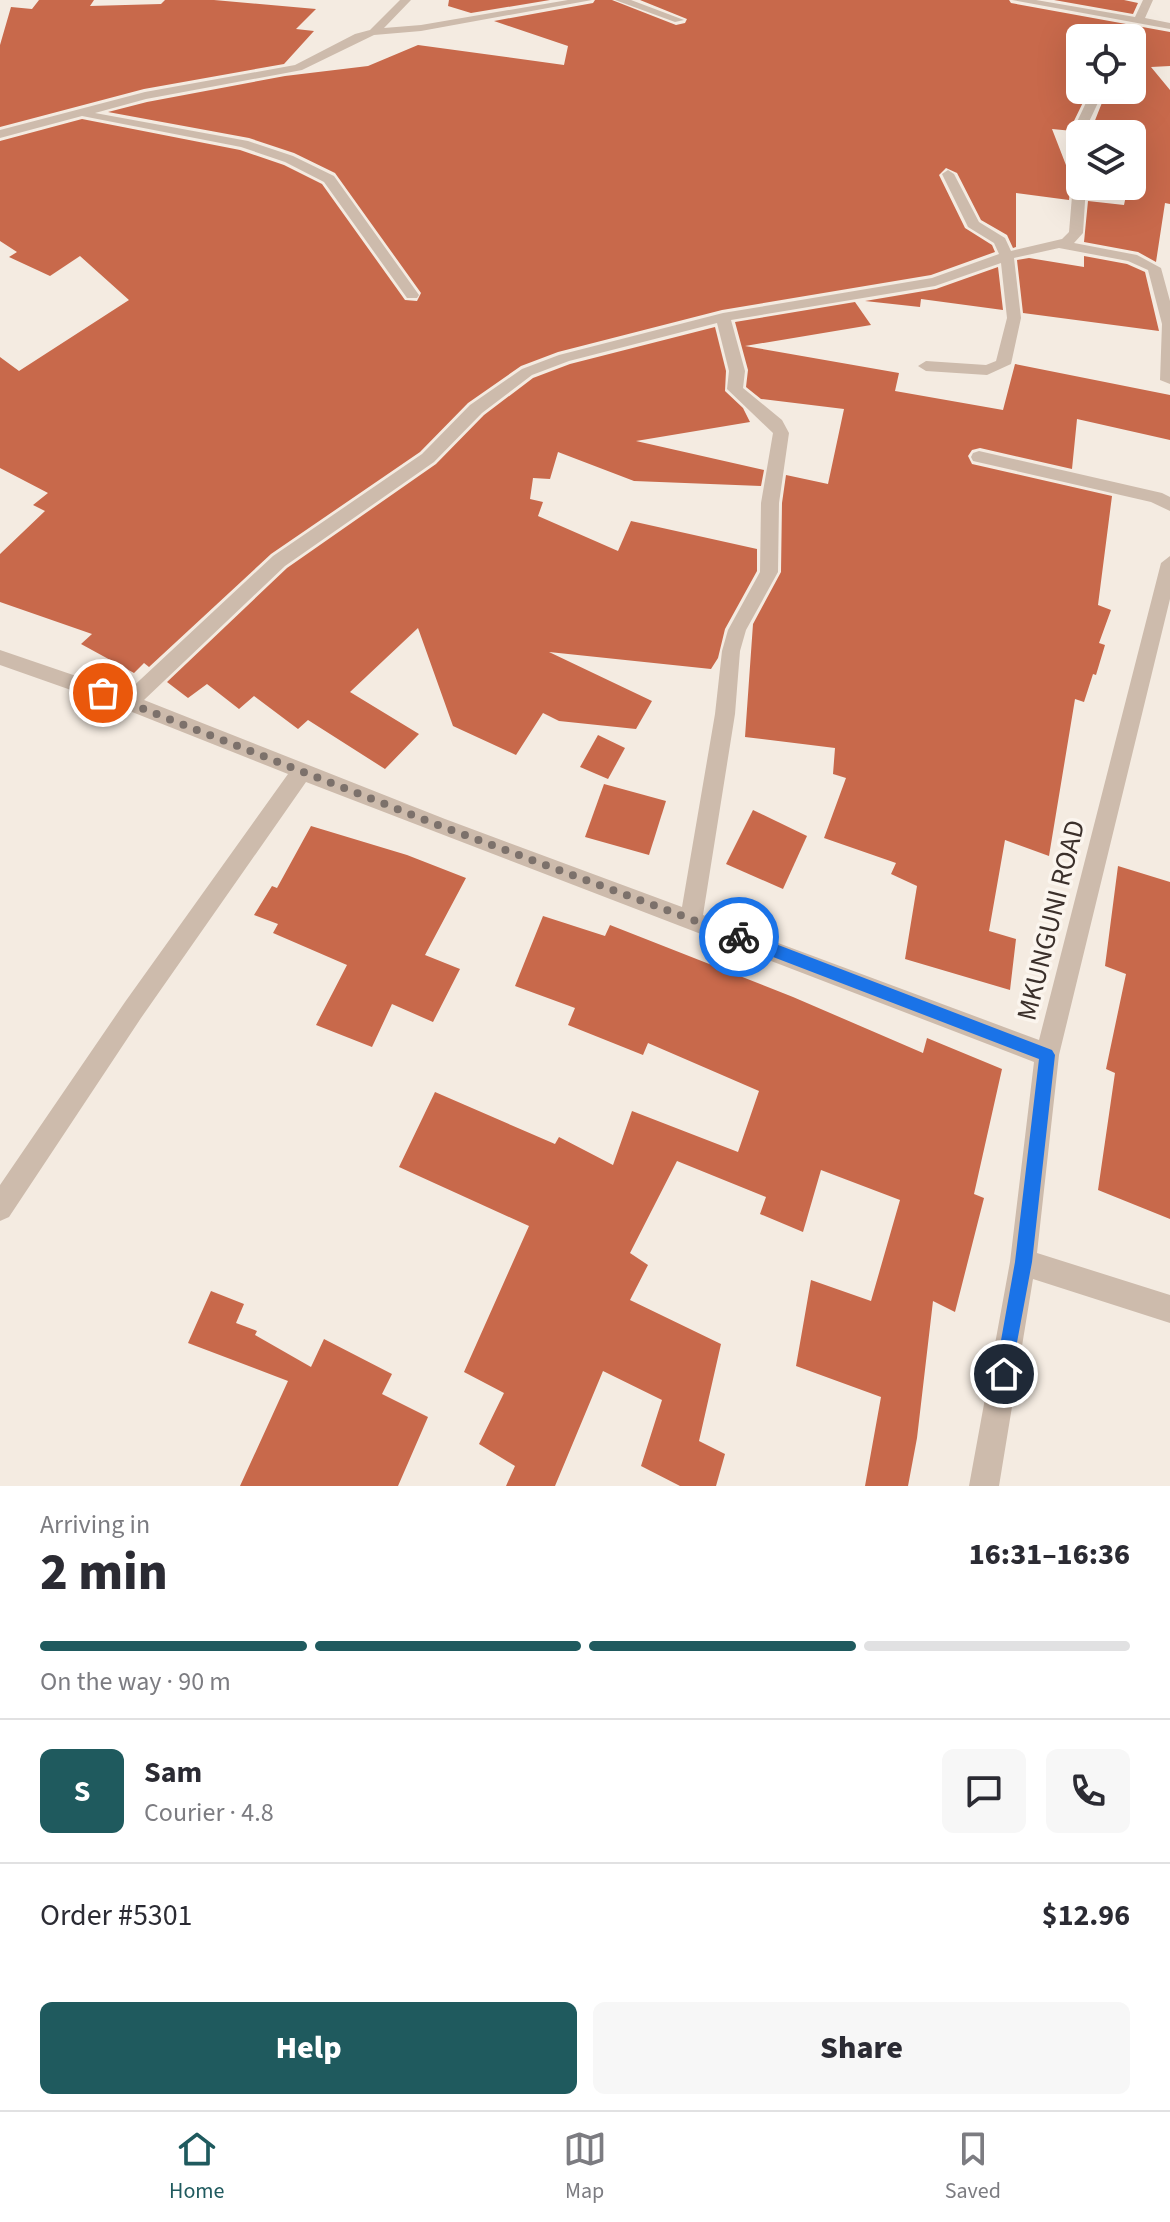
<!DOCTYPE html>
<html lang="en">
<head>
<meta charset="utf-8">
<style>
  body { margin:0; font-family:"Source Sans 3",sans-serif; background:#f7f7f7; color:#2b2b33; height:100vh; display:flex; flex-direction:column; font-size:30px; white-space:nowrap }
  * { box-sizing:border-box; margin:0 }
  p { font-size:26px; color:#7c7c81 }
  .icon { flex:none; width:44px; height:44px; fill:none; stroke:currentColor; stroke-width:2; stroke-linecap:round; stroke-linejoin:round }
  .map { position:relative; height:1486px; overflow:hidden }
  .details { display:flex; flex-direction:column; background:#fff; flex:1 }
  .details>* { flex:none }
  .buttons { position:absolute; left:1066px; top:24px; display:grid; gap:16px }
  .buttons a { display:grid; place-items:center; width:80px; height:80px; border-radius:12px; background:#fff; box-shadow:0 8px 32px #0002; font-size:40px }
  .pin { position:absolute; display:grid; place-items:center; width:68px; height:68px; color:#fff; margin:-34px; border:4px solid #fff; border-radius:50%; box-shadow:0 2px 8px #0007 }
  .courier { position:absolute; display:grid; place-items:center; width:80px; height:80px; margin:-40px; border:6px solid #1a73e8; border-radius:50%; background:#fff; color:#222; box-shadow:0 2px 10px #0007 }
  .overview em { font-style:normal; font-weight:800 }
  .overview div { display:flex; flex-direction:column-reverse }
  .overview { display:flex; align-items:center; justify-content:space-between; height:136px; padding:0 40px }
  h1 { font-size:52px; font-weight:800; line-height:60px }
  .bar { display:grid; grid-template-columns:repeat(4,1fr); gap:12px 8px; align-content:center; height:96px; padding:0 40px }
  .bar i { height:10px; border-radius:6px; background:#e1e1e2 }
  .bar .selected { background:#1f5a5e }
  .bar p { grid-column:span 4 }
  .line { display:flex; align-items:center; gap:20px; padding:0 40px; border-top:2px solid #e1e1e2 }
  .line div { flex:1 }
  .round { display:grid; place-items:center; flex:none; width:84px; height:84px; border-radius:12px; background:#f7f7f7 }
  .cta { display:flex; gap:16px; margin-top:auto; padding:16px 40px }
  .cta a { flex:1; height:92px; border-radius:12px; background:#1f5a5e; color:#fff; font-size:32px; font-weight:800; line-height:92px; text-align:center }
  .cta a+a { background:#f7f7f7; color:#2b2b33 }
  .dock { display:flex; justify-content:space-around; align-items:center; height:112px; border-top:2px solid #e1e1e2; background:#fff; font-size:22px; color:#7c7c81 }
  .dock a { display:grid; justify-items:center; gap:4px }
  .dock .selected { color:#1f5a5e }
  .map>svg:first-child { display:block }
  .building { fill:#c8694b }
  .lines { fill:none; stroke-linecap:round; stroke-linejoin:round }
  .minor { fill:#cdbbac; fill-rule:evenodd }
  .route { fill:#1a73e8 }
  .done { stroke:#7c716b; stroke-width:8; stroke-dasharray:0 14.4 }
  .labels { text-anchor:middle; stroke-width:7; stroke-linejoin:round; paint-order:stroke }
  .street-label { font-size:28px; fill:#3b302b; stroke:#fbf5ee }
</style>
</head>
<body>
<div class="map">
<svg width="1170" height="1486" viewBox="0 0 1170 1486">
  <rect width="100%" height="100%" fill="#f4ebe1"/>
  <g class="building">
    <polygon points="39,0 94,0 90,6 161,4 165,0 214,0 316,9 296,29 314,31 284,64 144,89 0,127 0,45 11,7 32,9"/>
    <polygon points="449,0 550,0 471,13 448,6"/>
    <polygon points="595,0 612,0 676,25 685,23 687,19 640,0 1009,0 1011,3 1170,32 1170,66 1151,67 1170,90 1170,204 1165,203 1156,262 1138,252 1084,242 1088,201 1124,205 1128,186 1132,186 1132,134 1090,133 1107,90 1132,90 1132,38 1080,38 1080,90 1089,90 1072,125 1073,131 1052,129 1071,178 1069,200 1016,193 1016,247 1013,248 1007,235 981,220 957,173 946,168 939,175 965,228 992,245 995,252 931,275 722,310 558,352 521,366 468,403 420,452 271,554 149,667 144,663 134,673 81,644 92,634 0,602 0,554 45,511 33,505 48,493 0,468 0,357 19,371 129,300 80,256 50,276 9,257 17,252 0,241 0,141 82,119 240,150 284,165 322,184 405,300 417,301 421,293 335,173 294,153 249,138 108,112 147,102 285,76 368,66 418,45 564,65 568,46 494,21 593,3"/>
    <polygon points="1054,0 1124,0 1138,3 1133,14"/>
    <polygon points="1084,256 1127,264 1145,272 1159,331 1023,313 1017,260 1029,258 1084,267"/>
    <polygon points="998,267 1003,310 921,299 920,307 865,301 936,289"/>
    <polygon points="855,302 871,325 745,346 899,373 895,391 1003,410 1015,364 1170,395 1170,440 1077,419 1072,469 980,448 972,450 968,456 972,464 1112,496 1098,605 1111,610 1099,643 1105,645 1096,675 1093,674 1084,702 1075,699 1049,856 1005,840 989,931 1016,939 1010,990 905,959 917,886 891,874 896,863 824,838 846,778 833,774 835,748 745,737 753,624 781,572 782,503 786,475 828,484 844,409 761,399 746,387 748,370 735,322"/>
    <polygon points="715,327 726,371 725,391 743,408 750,422 636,441 764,470 761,486 634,481 558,452 550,479 533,478 530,499 543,502 538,516 618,551 631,521 757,549 757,571 725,629 718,658 711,669 549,652 652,701 636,729 559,721 543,713 516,755 453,726 418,628 350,692 419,734 385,769 308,720 298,729 254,696 239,709 207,684 188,698 167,682 287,568 436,464 484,415 533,378 570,364"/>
    <polygon points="598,735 625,748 608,779 580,767"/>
    <polygon points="604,784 666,801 649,855 585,837"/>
    <polygon points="753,810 807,836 783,889 726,864"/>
    <polygon points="311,826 407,855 466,878 425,955 460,969 433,1022 392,1004 372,1047 316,1025 347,965 273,933 278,924 254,915 272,886 277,888"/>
    <polygon points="1118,866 1170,882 1170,1219 1098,1190 1115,1073 1106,1069 1126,974 1105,966"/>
    <polygon points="543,916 605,936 610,925 793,997 923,1053 927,1038 1002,1069 974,1194 984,1198 955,1312 933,1301 917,1438 908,1486 865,1486 881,1397 796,1366 811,1280 871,1301 900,1200 821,1170 803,1232 760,1214 766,1197 677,1161 630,1253 648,1265 630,1300 721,1344 699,1441 725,1454 716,1486 680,1486 641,1466 662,1400 603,1371 555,1486 506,1486 515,1466 479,1444 504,1393 464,1372 529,1226 399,1167 435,1092 555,1144 559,1137 613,1165 632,1111 738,1152 759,1091 648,1043 643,1055 568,1025 575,1008 515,986"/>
    <polygon points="211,1291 244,1304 236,1323 257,1331 255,1335 311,1367 324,1339 392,1374 382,1394 428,1417 398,1486 240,1486 288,1381 188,1343"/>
  </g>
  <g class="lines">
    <g class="minor">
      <polygon points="400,0 411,0 384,28 421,25 568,0 592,0 421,31 374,35 302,70 146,99 95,113 248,141 293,156 334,176 419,295 417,298 407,298 324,182 285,162 241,147 82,116 0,138 0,130 145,92 295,65 355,34 370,30"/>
      <polygon points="615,0 631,0 684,20 675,22"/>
      <polygon points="1012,0 1036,0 1135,17 1143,0 1153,0 1145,18 1170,23 1170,29"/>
      <polygon points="1092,90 1104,90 1087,126 1087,134 1077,137 1075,126"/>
      <path d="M1080,168V186H1086L1083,233L1074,243L1137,255L1161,268L1170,301V384L1160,380L1162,324L1148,270L1128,261L1059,248L1014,258L1021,318L1011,364L987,375L926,371L918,366L926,361L986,365L996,361L1007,318L1001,263L935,286L731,320L745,371L743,388L782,420L789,433L779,503L778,572L746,630L740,651L735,714L703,915L1039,1040L1161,563L1170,556V599L1059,1055L1037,1253L1170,1295V1323L1033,1279L999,1486H969L1010,1262L1034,1062L306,782L141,1018L9,1217L0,1221V1185L125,1002L288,774L122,708L0,665V650L126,693L273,556L422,454L470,405L522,369L559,355L723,313L932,278L999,254L994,243L968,227L942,174L948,170L954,174L979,222L1005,238L1011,251L1062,239L1069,232L1074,172ZM717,323L729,371L727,389L773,433L761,503L760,572L728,630L722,651L715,714L682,907L445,819L144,700L285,566L434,462L482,413L532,375L569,361Z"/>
      <polygon points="979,451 1162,493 1170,497 1170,511 1151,502 973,461 971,457 973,453"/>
    </g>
  </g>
  <polygon class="route" points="739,930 1052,1050 1055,1055 1032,1262 1010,1380 1004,1383 997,1380 995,1374 1015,1262 1039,1059 734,942 734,932"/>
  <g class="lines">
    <polyline class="done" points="103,693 438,825 739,937"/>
  </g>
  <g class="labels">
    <g class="street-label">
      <text transform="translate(1050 920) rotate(-76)" y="10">MKUNGUNI ROAD</text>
    </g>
  </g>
</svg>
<div class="buttons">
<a><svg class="icon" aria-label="locate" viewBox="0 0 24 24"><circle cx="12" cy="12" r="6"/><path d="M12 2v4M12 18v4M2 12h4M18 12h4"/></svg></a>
<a><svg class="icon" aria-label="layers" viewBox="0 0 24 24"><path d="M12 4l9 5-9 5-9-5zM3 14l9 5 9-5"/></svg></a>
</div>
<div class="pin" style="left:103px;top:693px;background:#ea580c"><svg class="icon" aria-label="bag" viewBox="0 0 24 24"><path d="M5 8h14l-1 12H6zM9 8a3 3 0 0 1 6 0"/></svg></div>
<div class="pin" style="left:1004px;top:1374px;background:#1f2937"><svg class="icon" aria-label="home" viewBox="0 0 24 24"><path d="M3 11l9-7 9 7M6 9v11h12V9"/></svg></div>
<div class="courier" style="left:739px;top:937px"><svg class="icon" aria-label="bike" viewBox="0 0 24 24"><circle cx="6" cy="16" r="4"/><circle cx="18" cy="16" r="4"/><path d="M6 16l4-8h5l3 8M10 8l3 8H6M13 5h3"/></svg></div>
</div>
<section class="details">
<div class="overview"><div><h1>2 min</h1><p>Arriving in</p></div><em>16:31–16:36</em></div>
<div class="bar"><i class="selected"></i><i class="selected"></i><i class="selected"></i><i></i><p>On the way · 90 m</p></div>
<div class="line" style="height:144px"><b class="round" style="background:#1f5a5e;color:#fff">S</b><div><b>Sam</b><p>Courier · 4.8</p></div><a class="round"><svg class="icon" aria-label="chat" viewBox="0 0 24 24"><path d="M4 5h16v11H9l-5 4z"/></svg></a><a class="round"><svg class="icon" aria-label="phone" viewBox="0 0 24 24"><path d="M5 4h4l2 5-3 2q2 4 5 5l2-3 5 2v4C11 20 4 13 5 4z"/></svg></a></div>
<div class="line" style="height:104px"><div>Order #5301</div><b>$12.96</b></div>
<div class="cta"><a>Help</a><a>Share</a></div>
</section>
<nav class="dock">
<a class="selected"><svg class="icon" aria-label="home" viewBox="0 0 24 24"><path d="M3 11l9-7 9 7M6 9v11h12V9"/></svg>Home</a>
<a><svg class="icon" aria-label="map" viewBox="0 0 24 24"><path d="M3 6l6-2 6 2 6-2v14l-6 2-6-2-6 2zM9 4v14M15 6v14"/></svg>Map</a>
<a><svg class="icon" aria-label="saved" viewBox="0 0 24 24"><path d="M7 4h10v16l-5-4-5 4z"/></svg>Saved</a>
</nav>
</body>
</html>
